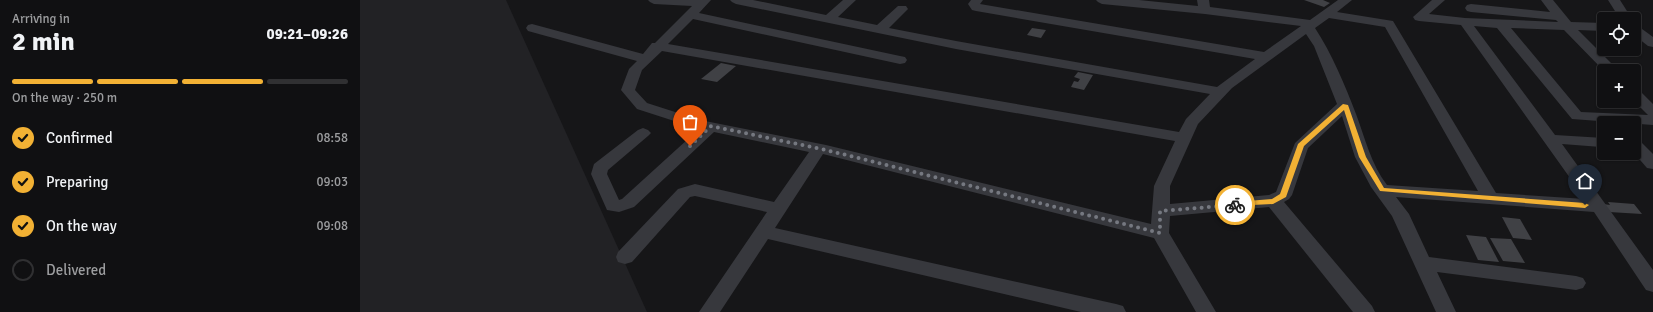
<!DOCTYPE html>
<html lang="en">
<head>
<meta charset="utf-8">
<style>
  body { margin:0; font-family:Signika,sans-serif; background:#19191b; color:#f1f3f6; height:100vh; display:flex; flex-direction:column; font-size:15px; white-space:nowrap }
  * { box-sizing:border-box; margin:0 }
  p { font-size:13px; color:#9c9d9f }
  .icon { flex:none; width:22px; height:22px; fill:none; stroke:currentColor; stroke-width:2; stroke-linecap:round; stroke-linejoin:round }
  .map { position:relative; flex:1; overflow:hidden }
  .side { display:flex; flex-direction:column; background:#101012; width:360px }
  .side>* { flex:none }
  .buttons { position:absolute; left:1237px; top:12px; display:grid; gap:8px }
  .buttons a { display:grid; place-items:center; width:44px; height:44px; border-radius:4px; background:#101012; box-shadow:0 1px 3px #0004,0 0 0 1px #303032; font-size:20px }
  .pin { position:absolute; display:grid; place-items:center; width:34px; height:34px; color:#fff; margin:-41px -17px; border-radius:50% 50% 50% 0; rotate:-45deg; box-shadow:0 0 4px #0007 }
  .pin .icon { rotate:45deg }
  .courier { position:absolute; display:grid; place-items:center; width:40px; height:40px; margin:-20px; border:3px solid #f2b134; border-radius:50%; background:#fff; color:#222; box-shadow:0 1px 5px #0007 }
  .overview em { font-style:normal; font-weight:800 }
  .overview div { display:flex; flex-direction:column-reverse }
  .overview { display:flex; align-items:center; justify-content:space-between; height:68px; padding:0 12px }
  h1 { font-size:26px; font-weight:800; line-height:30px }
  .bar { display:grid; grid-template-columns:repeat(4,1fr); gap:6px 4px; align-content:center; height:48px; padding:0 12px }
  .bar i { height:5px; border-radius:3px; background:#303032 }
  .bar .selected { background:#f2b134 }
  .bar p { grid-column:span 4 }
  ol { padding:0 12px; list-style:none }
  li { display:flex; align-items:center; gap:12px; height:44px }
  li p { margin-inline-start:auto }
  li .icon { padding:4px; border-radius:50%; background:#f2b134; color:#111; stroke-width:4 }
  li:last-child { color:#9c9d9f }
  li i { width:22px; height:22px; border:2px solid #303032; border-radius:50% }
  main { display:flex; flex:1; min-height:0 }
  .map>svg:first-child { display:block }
  .built { fill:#222225 }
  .building { fill:#404145 }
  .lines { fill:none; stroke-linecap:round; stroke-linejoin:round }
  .street { fill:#37383d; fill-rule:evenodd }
  .route { fill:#f2b134 }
  .done { stroke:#757880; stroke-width:4; stroke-dasharray:0 7.2 }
</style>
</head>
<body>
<main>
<section class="side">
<div class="overview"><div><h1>2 min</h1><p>Arriving in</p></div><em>09:21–09:26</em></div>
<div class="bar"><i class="selected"></i><i class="selected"></i><i class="selected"></i><i></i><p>On the way · 250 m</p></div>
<ol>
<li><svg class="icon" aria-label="check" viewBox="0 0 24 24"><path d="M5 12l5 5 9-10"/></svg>Confirmed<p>08:58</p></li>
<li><svg class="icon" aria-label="check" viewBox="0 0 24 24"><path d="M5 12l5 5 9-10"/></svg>Preparing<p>09:03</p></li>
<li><svg class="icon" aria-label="check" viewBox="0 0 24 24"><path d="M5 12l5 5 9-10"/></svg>On the way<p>09:08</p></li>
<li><i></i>Delivered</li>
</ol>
</section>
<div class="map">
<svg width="1293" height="312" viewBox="0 0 1293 312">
  <rect width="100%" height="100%" fill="#161618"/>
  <polygon class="built" points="0,0 146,0 287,312 0,312"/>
  <g class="building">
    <polygon points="944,0 963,0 970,3 964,7"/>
    <polygon points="672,28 686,30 681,38 667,35"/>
    <polygon points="361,63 376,66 357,82 341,79"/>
    <polygon points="718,72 733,75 724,90 711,87 714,81 718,82 720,79 714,77"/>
    <polygon points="1248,202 1274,204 1282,214 1249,212 1243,204 1250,205"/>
    <polygon points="1142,217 1160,219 1172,240 1153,238"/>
    <polygon points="1106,235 1126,237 1139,262 1118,260"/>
    <polygon points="1130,238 1151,239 1165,263 1143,261"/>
  </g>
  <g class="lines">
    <g class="street">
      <path d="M288,0H351L339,13L540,56L545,57L547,60L545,63L540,64L333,19L308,44L819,132L826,119L850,94L596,49L376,4L372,2L370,0H393L466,15L483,0H496L478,17L517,25L538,6H546L548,9L529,28L596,41L857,87L895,59L616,11L612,10L608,4L611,0H623L620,4L904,52L941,26L845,14L742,4L738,2L736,0H779L838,6L837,0H849L850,7L950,20L978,0H992L977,12L1033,21L1136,193L1225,199L1101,25L1059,21L1055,20L1053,17L1072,0H1085L1069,14L1105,18L1198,22L1196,20L1111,12L1107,11L1105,8L1107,5L1111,4L1190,12L1181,0H1193L1211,22L1244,23V31L1218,30L1259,71H1244L1204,30L1151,28L1221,112L1288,115L1274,101V89L1279,90L1293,104V125L1212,119L1137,28L1114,26L1195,135L1244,138V146L1241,147L1202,144L1293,270V292L1286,290L1234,212L1036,197L1049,214L1069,257L1216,276L1223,278L1226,283L1223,288L1216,290L1077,272L1096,312H1076L1032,216L1011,187L995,157L982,116L948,148L932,195L929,199L924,202L1012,306L1015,312H993L909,207L810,216L809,233L856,312H836L794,238L463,154L415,228L756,304L763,306L766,312H721L408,239L360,312H339L407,212L335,196L330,197L272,262L265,264L258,262L256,257L258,252L318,189L335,184L414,202L449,152L354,132L274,207L259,212L247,210L231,174L234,164L278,130L283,128L288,130L291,133L288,136L248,170L247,174L259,200L262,199L339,129L277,109L261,90L269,69L277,61L168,31L166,28L168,25L172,24L283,54L292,43H295L332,6L294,4L290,2ZM969,18L1025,27L1118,191L1027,185C1011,164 1005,138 996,114C985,85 972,54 955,28ZM946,34L954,46L977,104L935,143L916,192L909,195L810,204V186L838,124L872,88ZM302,51L815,141L794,186L791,224L466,145L340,120L287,103L275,90L282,70Z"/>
      <polygon points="1248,0 1260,0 1272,19 1260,19"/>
      <polygon points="1274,25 1278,26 1293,37 1293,47 1288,46 1274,35"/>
      <polygon points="1274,140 1281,142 1293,154 1293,169 1287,168 1274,153"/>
    </g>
  </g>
  <polygon class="route" points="983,104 988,105 1006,157 1024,188 1225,203 1229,205 1225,208 1020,191 999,157 984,110 944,146 926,197 913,204 873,206 873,203 875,202 912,199 920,194 938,144"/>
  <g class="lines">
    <polyline class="done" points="330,146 351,126 466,150 800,233 800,211 875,205"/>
  </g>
</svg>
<div class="buttons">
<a><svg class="icon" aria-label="locate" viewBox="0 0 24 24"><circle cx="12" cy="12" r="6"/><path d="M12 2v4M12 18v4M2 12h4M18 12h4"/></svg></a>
<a>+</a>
<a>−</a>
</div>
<div class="pin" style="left:330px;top:146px;background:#ea580c"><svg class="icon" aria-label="bag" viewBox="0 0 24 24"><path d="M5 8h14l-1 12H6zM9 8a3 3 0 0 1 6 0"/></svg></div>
<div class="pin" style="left:1225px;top:205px;background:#1f2937"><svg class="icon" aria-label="home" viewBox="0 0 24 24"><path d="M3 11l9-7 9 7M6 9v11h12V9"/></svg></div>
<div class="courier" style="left:875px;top:205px"><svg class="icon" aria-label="bike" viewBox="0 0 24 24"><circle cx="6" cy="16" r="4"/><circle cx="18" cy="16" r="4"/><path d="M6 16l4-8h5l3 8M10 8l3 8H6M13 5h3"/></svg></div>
</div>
</main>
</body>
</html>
